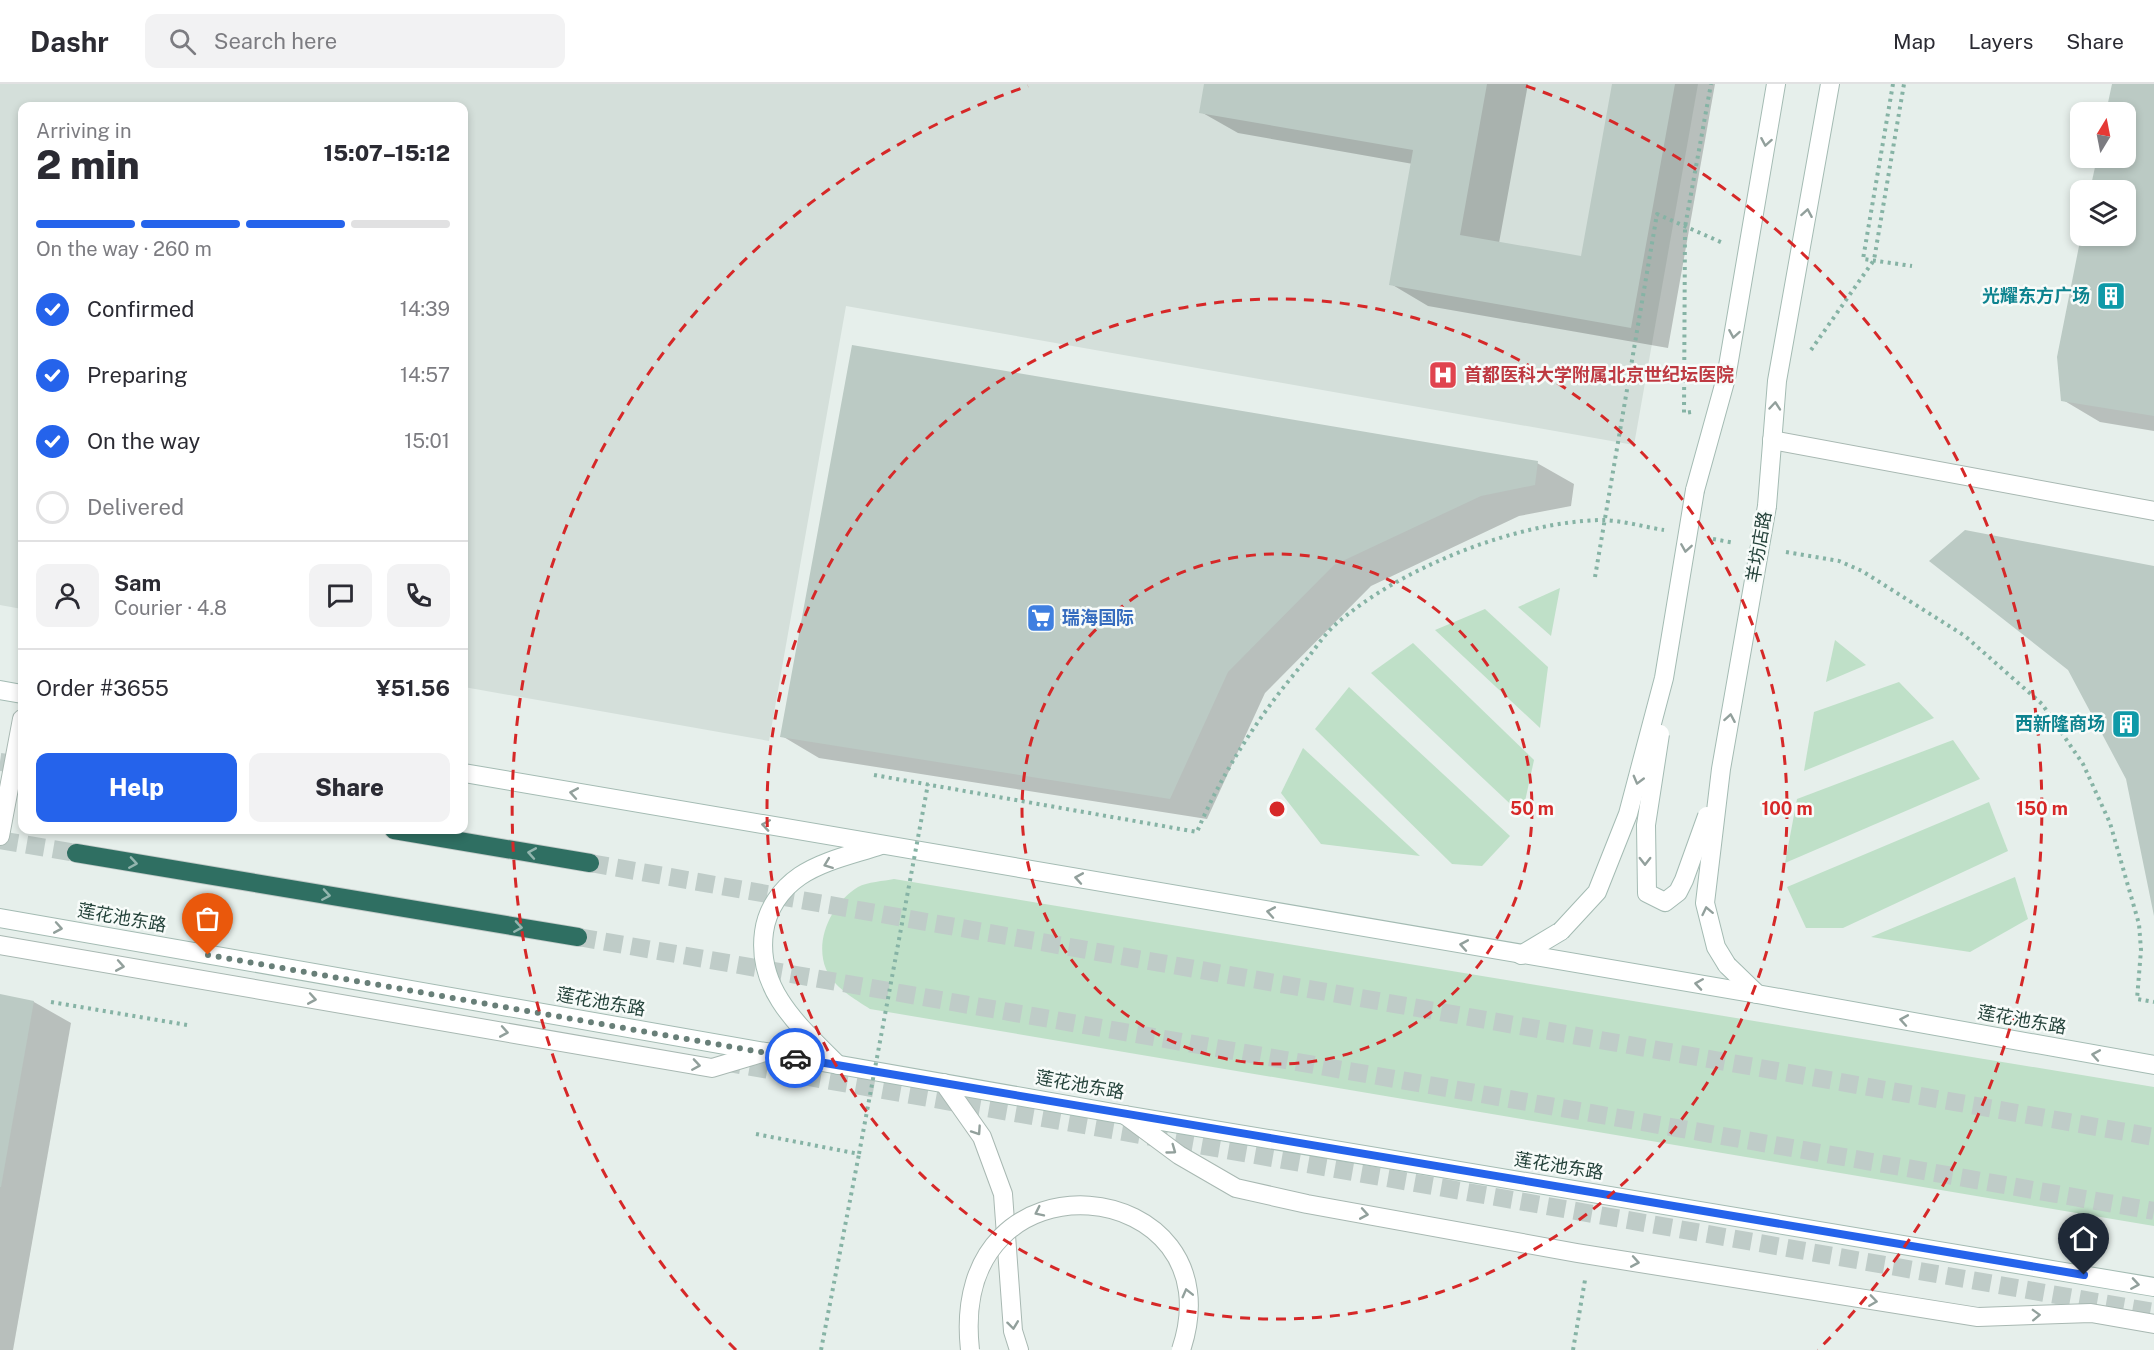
<!DOCTYPE html>
<html lang="en">
<head>
<meta charset="utf-8">
<style>
  body { margin:0; font-family:"Public Sans","Noto Sans SC",sans-serif; background:#f2f2f3; color:#2b2b33; height:100vh; display:flex; flex-direction:column; font-size:22px; white-space:nowrap }
  * { box-sizing:border-box; margin:0 }
  p { font-size:20px; color:#7c7c81 }
  .icon { flex:none; width:33px; height:33px; fill:none; stroke:currentColor; stroke-width:2; stroke-linecap:round; stroke-linejoin:round }
  .map { position:relative; flex:1; overflow:hidden }
  .panel { position:absolute; left:18px; top:18px; width:450px; height:732px; display:flex; flex-direction:column; background:#fff; border-radius:12px; box-shadow:0 3px 9px #0003 }
  .panel>* { flex:none }
  .needle { width:39px; rotate:10deg }
  .fabs { position:absolute; left:2070px; top:18px; display:grid; gap:12px }
  .fabs a { display:grid; place-items:center; width:66px; height:66px; border-radius:12px; background:#fff; box-shadow:0 3px 9px #0003; font-size:30px }
  .pin { position:absolute; display:grid; place-items:center; width:51px; height:51px; color:#fff; margin:-62px -26px; border-radius:50% 50% 50% 0; rotate:-45deg; box-shadow:0 0 6px #0007 }
  .pin .icon { rotate:45deg }
  .courier { position:absolute; display:grid; place-items:center; width:60px; height:60px; margin:-30px; border:4px solid #2563eb; border-radius:50%; background:#fff; color:#222; box-shadow:0 2px 8px #0007 }
  .overview em { font-style:normal; font-weight:800 }
  .overview div { display:flex; flex-direction:column-reverse }
  .overview { display:flex; align-items:center; justify-content:space-between; height:102px; padding:0 18px }
  h1 { font-size:39px; font-weight:800; line-height:45px }
  .bar { display:grid; grid-template-columns:repeat(4,1fr); gap:9px 6px; align-content:center; height:72px; padding:0 18px }
  .bar i { height:8px; border-radius:4px; background:#e1e1e2 }
  .bar .active { background:#2563eb }
  .bar p { grid-column:span 4 }
  .line { display:flex; align-items:center; gap:15px; padding:0 18px; border-top:2px solid #e1e1e2 }
  .line div { flex:1 }
  .round { display:grid; place-items:center; flex:none; width:63px; height:63px; border-radius:12px; background:#f2f2f3 }
  ol { padding:0 18px; list-style:none }
  li { display:flex; align-items:center; gap:18px; height:66px }
  li p { margin-inline-start:auto }
  li .icon { padding:6px; border-radius:50%; background:#2563eb; color:#fff; stroke-width:4 }
  li:last-child { color:#7c7c81 }
  li i { width:33px; height:33px; border:3px solid #e1e1e2; border-radius:50% }
  .primary-button { display:flex; gap:12px; margin-top:auto; padding:12px 18px }
  .primary-button a { flex:1; height:69px; border-radius:12px; background:#2563eb; color:#fff; font-size:24px; font-weight:800; line-height:69px; text-align:center }
  .primary-button a+a { background:#f2f2f3; color:#2b2b33 }
  header { display:flex; align-items:center; gap:36px; box-sizing:border-box; height:84px; padding:0 30px; background:#fff; border-bottom:2px solid #e1e1e2 }
  header strong { font-size:28px }
  nav { display:flex; gap:33px; margin-inline-start:auto; font-size:21px }
  .search { width:420px; height:54px; background:#f2f2f3; display:flex; align-items:center; gap:15px; box-sizing:border-box; padding:0 21px; border-radius:12px; color:#7c7c81; font-size:22px }
  .map>svg:first-child { display:block }
  .built { fill:#d4dfda }
  .green { fill:#bfe0c8 }
  .shadow { fill:#0003 }
  .building { fill:#bbcac4 }
  .lines { fill:none; stroke-linecap:round; stroke-linejoin:round }
  .secondary-tunnel { stroke:#bfccc8; stroke-width:18; stroke-dasharray:18 9; stroke-linecap:butt }
  .highway-tunnel { stroke:#bfccc8; stroke-width:18; stroke-dasharray:18 9; stroke-linecap:butt }
  .lane-casing { stroke:#a8b8b2; stroke-width:20 }
  .street-casing { stroke:#a8b8b2; stroke-width:20 }
  .secondary-casing { stroke:#a4bbb3; stroke-width:20 }
  .highway-casing { stroke:#c2cac8; stroke-width:20 }
  .path { stroke:#86b3a5; stroke-width:4; stroke-dasharray:3 4.5; stroke-linecap:butt }
  .lane { stroke:#fff; stroke-width:18 }
  .street { stroke:#fff; stroke-width:18 }
  .secondary { stroke:#fff; stroke-width:18 }
  .highway { stroke:#2f6f62; stroke-width:18 }
  .lane-bridge-casing { stroke:#a8b8b2; stroke-width:20; stroke-linecap:butt }
  .secondary-bridge-casing { stroke:#a4bbb3; stroke-width:20; stroke-linecap:butt }
  .path-bridge { stroke:#86b3a5; stroke-width:4; stroke-dasharray:3 4.5; stroke-linecap:butt }
  .lane-bridge { stroke:#fff; stroke-width:18 }
  .secondary-bridge { stroke:#fff; stroke-width:18 }
  .oneway { stroke:#92a09c }
  .oneway2 { stroke:#93b5ae }
  .done { stroke:#687f78; stroke-width:6; stroke-dasharray:0 10.8 }
  .route { stroke:#2563eb; stroke-width:8 }
  .ring { fill:none; stroke:#d62828; stroke-width:3; stroke-dasharray:10 8 }
  .labels { text-anchor:middle; stroke-width:5; stroke-linejoin:round; paint-order:stroke }
  .culture-label { font-size:18px; font-weight:bold; fill:#0d838f; stroke:#f7fbf9; text-anchor:end }
  .health-label { font-size:18px; font-weight:bold; fill:#be3a42; stroke:#f7fbf9; text-anchor:start }
  .street-label { font-size:18px; fill:#24423a; stroke:#f7fbf9 }
  .shop-label { font-size:18px; font-weight:bold; fill:#366cbe; stroke:#f7fbf9; text-anchor:start }
  .centre { fill:#d62828; stroke:#f7fbf9; stroke-width:3 }
  .ring-label { font-size:18px; text-anchor:middle; font-weight:bold; fill:#d62828; stroke:#f7fbf9; stroke-width:5; stroke-linejoin:round; paint-order:stroke }
</style>
</head>
<body>
<header>
<strong>Dashr</strong>
<div class="search"><svg class="icon" aria-label="search" viewBox="0 0 24 24"><circle cx="10" cy="10" r="6"/><path d="M15 15l6 6"/></svg>Search here</div>
<nav><a>Map</a><a>Layers</a><a>Share</a></nav>
</header>
<div class="map">
<svg width="2154" height="1266" viewBox="0 0 2154 1266">
  <rect width="100%" height="100%" fill="#e6efeb"/>
  <polygon class="built" points="0,0 1698,0 1634,361 846,222 769,657 464,603 464,22 22,22 22,525 0,521"/>
  <g class="green">
    <polygon points="1560,504 1551,552 1518,523"/>
    <polygon points="1485,525 1548,583 1540,644 1435,546"/>
    <polygon points="1835,556 1866,581 1826,598"/>
    <polygon points="1413,559 1534,676 1522,731 1371,589"/>
    <polygon points="1899,598 1934,634 1804,687 1814,628"/>
    <polygon points="1349,603 1510,752 1482,782 1452,780 1315,645"/>
    <polygon points="1953,656 1980,695 1785,779 1797,715"/>
    <polygon points="1303,664 1420,772 1321,760 1281,709"/>
    <polygon points="1989,718 2008,767 1843,844 1806,844 1787,803"/>
    <polygon points="2015,793 2028,835 1970,868 1871,853"/>
    <path d="M894,795L2154,1003V1142L870,925C855,915 833,903 826,885C814,856 832,819 858,803C867,798 884,797 894,795Z"/>
  </g>
  <g class="shadow">
    <polygon points="1206,0 1528,0 1499,159 1582,174 1613,0 1715,0 1668,264 1428,222 1391,200 1413,80 1238,49 1201,28"/>
    <polygon points="2113,0 2154,0 2154,347 2100,338 2063,316 2058,273 2083,152 2126,152 2126,106 2092,106 2098,74 2126,74 2126,28 2108,28"/>
    <polygon points="1537,379 1574,400 1571,422 1519,432 1371,502 1265,609 1207,735 819,674 782,652"/>
    <polygon points="0,912 34,918 71,939 13,1266 0,1266"/>
  </g>
  <g class="building">
    <polygon points="1204,0 1487,0 1460,151 1581,172 1612,0 1675,0 1631,244 1389,201 1413,66 1199,29"/>
    <polygon points="2112,0 2154,0 2154,332 2061,317 2057,273 2081,152 2126,152 2126,106 2090,106 2097,74 2126,74 2126,28 2106,28"/>
    <polygon points="852,261 1538,377 1535,401 1481,412 1334,481 1228,588 1170,715 780,653"/>
    <polygon points="1965,446 2154,482 2154,832 2126,695 2068,586 1929,477"/>
    <polygon points="0,910 34,917 1,1103 0,1103"/>
  </g>
  <g class="lines">
    <polyline class="secondary-tunnel" points="723,978 2154,1228"/>
    <g class="highway-tunnel">
      <polyline points="0,678 22,681"/>
      <polyline points="0,756 76,769"/>
      <polyline points="590,779 2154,1053"/>
      <polyline points="578,853 2154,1127"/>
    </g>
    <g class="lane-casing">
      <g id="lane">
        <polyline points="0,752 22,635"/>
        <polyline points="0,861 712,984 765,968"/>
        <polyline points="944,999 982,1053 1003,1110 1013,1247 1019,1266"/>
        <polyline points="1125,1031 1179,1071 1236,1104 1307,1120 1577,1169 1978,1233 2091,1229 2154,1240"/>
      </g>
    </g>
    <g class="street-casing">
      <polyline id="street" points="1772,356 2154,427"/>
    </g>
    <g class="secondary-casing">
      <g id="secondary">
        <polyline points="1695,406 1726,294 1776,0"/>
        <polyline points="1767,422 1777,297 1830,0"/>
        <polyline points="0,606 22,610"/>
        <polyline points="464,689 1757,910 2154,981"/>
        <polyline points="0,834 1125,1031 2154,1203"/>
        <polyline points="1521,871 1561,847"/>
        <polyline points="1727,881 1757,910"/>
        <path d="M838,981C800,943 756,906 764,848C767,825 781,805 800,792C824,776 855,770 881,761"/>
      </g>
    </g>
    <g class="highway-casing">
      <g id="highway">
        <polyline points="394,746 590,779"/>
        <polyline points="76,769 578,853"/>
      </g>
    </g>
    <g class="path">
      <polyline points="1893,0 1863,175 1912,182"/>
      <polyline points="1811,266 1874,176 1904,0"/>
      <polyline points="1691,328 1684,329 1685,143 1711,0"/>
      <polyline points="1713,455 1735,459"/>
      <polyline points="1786,468 1839,477 1862,487 1965,552 2042,620 2083,680 2110,739 2139,840 2141,866 2137,915 2154,918"/>
      <polyline points="1595,493 1657,130 1723,159"/>
      <path d="M874,691L1197,748C1223,686 1262,627 1306,576C1315,565 1324,551 1335,541C1399,484 1516,438 1601,436C1621,436 1644,443 1664,446"/>
      <polyline points="51,918 187,941"/>
      <polyline points="821,1266 859,1070"/>
      <polyline points="1573,1266 1585,1196"/>
    </g>
    <use href="#lane" class="lane"/>
    <use href="#street" class="street"/>
    <use href="#secondary" class="secondary"/>
    <use href="#highway" class="highway"/>
    <g class="lane-bridge-casing">
      <path id="lane-bridge" d="M970,1266C947,1056 1240,1091 1181,1266"/>
    </g>
    <g class="secondary-bridge-casing">
      <g id="secondary-bridge">
        <polyline points="1660,650 1646,741 1647,809 1665,818 1678,808 1684,796 1707,732"/>
        <polyline points="1561,847 1597,808 1628,730 1664,594 1695,406"/>
        <polyline points="1727,881 1716,863 1705,819 1721,685 1767,422"/>
      </g>
    </g>
    <polyline class="path-bridge" points="756,1050 859,1070 928,700"/>
    <use href="#lane-bridge" class="lane-bridge"/>
    <use href="#secondary-bridge" class="secondary-bridge"/>
  </g>
  <defs><path id="oneway-chevron" d="M-2-3.5L2.5 0L-2 3.5" fill="none" stroke-width="1.6" stroke-linecap="round" stroke-linejoin="round" transform="scale(1.5)"/></defs>
  <g class="oneway">
    <use href="#oneway-chevron" transform="translate(1766 58) rotate(100)"/>
    <use href="#oneway-chevron" transform="translate(1807 129) rotate(-80)"/>
    <use href="#oneway-chevron" transform="translate(1734 250) rotate(100)"/>
    <use href="#oneway-chevron" transform="translate(1775 322) rotate(-85)"/>
    <use href="#oneway-chevron" transform="translate(1686 464) rotate(99)"/>
    <use href="#oneway-chevron" transform="translate(1730 634) rotate(-80)"/>
    <use href="#oneway-chevron" transform="translate(1638 696) rotate(105)"/>
    <use href="#oneway-chevron" transform="translate(574 709) rotate(-170)"/>
    <use href="#oneway-chevron" transform="translate(766 741) rotate(-171)"/>
    <use href="#oneway-chevron" transform="translate(1645 777) rotate(90)"/>
    <use href="#oneway-chevron" transform="translate(828 780) rotate(159)"/>
    <use href="#oneway-chevron" transform="translate(1079 794) rotate(-170)"/>
    <use href="#oneway-chevron" transform="translate(1707 827) rotate(-102)"/>
    <use href="#oneway-chevron" transform="translate(1271 828) rotate(-170)"/>
    <use href="#oneway-chevron" transform="translate(58 844) rotate(10)"/>
    <use href="#oneway-chevron" transform="translate(1464 861) rotate(-170)"/>
    <use href="#oneway-chevron" transform="translate(120 882) rotate(10)"/>
    <use href="#oneway-chevron" transform="translate(1699 900) rotate(-171)"/>
    <use href="#oneway-chevron" transform="translate(312 915) rotate(10)"/>
    <use href="#oneway-chevron" transform="translate(1904 936) rotate(-170)"/>
    <use href="#oneway-chevron" transform="translate(504 948) rotate(10)"/>
    <use href="#oneway-chevron" transform="translate(2096 971) rotate(-170)"/>
    <use href="#oneway-chevron" transform="translate(696 981) rotate(9)"/>
    <use href="#oneway-chevron" transform="translate(977 1047) rotate(56)"/>
    <use href="#oneway-chevron" transform="translate(1172 1066) rotate(36)"/>
    <use href="#oneway-chevron" transform="translate(1039 1128) rotate(154)"/>
    <use href="#oneway-chevron" transform="translate(1364 1130) rotate(10)"/>
    <use href="#oneway-chevron" transform="translate(1635 1178) rotate(10)"/>
    <use href="#oneway-chevron" transform="translate(2135 1200) rotate(9)"/>
    <use href="#oneway-chevron" transform="translate(1187 1209) rotate(-104)"/>
    <use href="#oneway-chevron" transform="translate(1873 1217) rotate(8)"/>
    <use href="#oneway-chevron" transform="translate(2036 1231) rotate(-2)"/>
    <use href="#oneway-chevron" transform="translate(1013 1241) rotate(83)"/>
  </g>
  <g class="oneway2">
    <use href="#oneway-chevron" transform="translate(532 769) rotate(-170)"/>
    <use href="#oneway-chevron" transform="translate(133 779) rotate(9)"/>
    <use href="#oneway-chevron" transform="translate(326 811) rotate(9)"/>
    <use href="#oneway-chevron" transform="translate(518 843) rotate(9)"/>
  </g>
  <g class="lines">
    <polyline class="done" points="208,871 795,974"/>
    <polyline class="route" points="795,974 2084,1191"/>
  </g>
  <g class="ring">
    <circle cx="1277" cy="725" r="255"/>
    <circle cx="1277" cy="725" r="510"/>
    <path d="M736 1266A765 765 0 0 1 1028 2M1526 2A765 765 0 0 1 1818 1266"/>
  </g>
  <defs>
    <g id="building-square" transform="scale(1.5)"><rect x="-9" y="-9" width="18" height="18" rx="4" fill="#0f9aa8" stroke="#f7fbf9"/><path d="M-4-6H4V6H1V3H-1V6H-4ZM-2.5-4.3h1.7v1.8h-1.7ZM.8-4.3h1.7v1.8H.8ZM-2.5-1h1.7V.8h-1.7ZM.8-1h1.7V.8H.8Z" fill="#fff"/></g>
    <g id="hospital-square" transform="scale(1.5)"><rect x="-9" y="-9" width="18" height="18" rx="4" fill="#e0444e" stroke="#f7fbf9"/><path d="M-5-5h3v3.5h4V-5h3V5h-3V1.5h-4V5h-3Z" fill="#fff"/></g>
    <g id="supermarket-square" transform="scale(1.5)"><rect x="-9" y="-9" width="18" height="18" rx="4" fill="#3f7fe0" stroke="#f7fbf9"/><path d="M-6-5.5h2.5l.6 2H6L4.5 2H-2.5L-4.4-4H-6ZM-1.5 3.2a1.3 1.3 0 1 0 .1 0ZM3 3.2a1.3 1.3 0 1 0 .1 0Z" fill="#fff"/></g>
  </defs>
  <g fill-rule="evenodd">
    <use href="#building-square" x="2111" y="212"/>
    <use href="#hospital-square" x="1443" y="291"/>
    <use href="#supermarket-square" x="1041" y="534"/>
    <use href="#building-square" x="2126" y="640"/>
  </g>
  <g class="labels">
    <g class="culture-label">
      <text x="2090" y="218">光耀东方广场</text>
      <text x="2105" y="646">西新隆商场</text>
    </g>
    <g class="health-label">
      <text x="1464" y="297">首都医科大学附属北京世纪坛医院</text>
    </g>
    <g class="street-label">
      <text transform="translate(1759 463) rotate(-80)" y="6">羊坊店路</text>
      <text transform="translate(122 834) rotate(10)" y="6">莲花池东路</text>
      <text transform="translate(601 918) rotate(10)" y="6">莲花池东路</text>
      <text transform="translate(2022 936) rotate(10)" y="6">莲花池东路</text>
      <text transform="translate(1080 1001) rotate(10)" y="6">莲花池东路</text>
      <text transform="translate(1559 1082) rotate(9)" y="6">莲花池东路</text>
    </g>
    <g class="shop-label">
      <text x="1062" y="540">瑞海国际</text>
    </g>
  </g>
  <circle cx="1277" cy="725" r="9" class="centre"/>
  <g class="ring-label">
    <text x="1532" y="731">50 m</text>
    <text x="1787" y="731">100 m</text>
    <text x="2042" y="731">150 m</text>
  </g>
</svg>
<div class="fabs">
<a><svg class="needle" viewBox="-14 -14 28 28"><path d="M0-13l5 13h-10z" fill="#e53935"/><path d="M0 13l5-13h-10z" fill="#7c7c81"/></svg></a>
<a><svg class="icon" aria-label="layers" viewBox="0 0 24 24"><path d="M12 4l9 5-9 5-9-5zM3 14l9 5 9-5"/></svg></a>
</div>
<div class="pin" style="left:208px;top:871px;background:#ea580c"><svg class="icon" aria-label="bag" viewBox="0 0 24 24"><path d="M5 8h14l-1 12H6zM9 8a3 3 0 0 1 6 0"/></svg></div>
<div class="pin" style="left:2084px;top:1191px;background:#1f2937"><svg class="icon" aria-label="home" viewBox="0 0 24 24"><path d="M3 11l9-7 9 7M6 9v11h12V9"/></svg></div>
<div class="courier" style="left:795px;top:974px"><svg class="icon" aria-label="car" viewBox="0 0 24 24"><path d="M5 17H2v-5l4-1 3-4h7l3 4 3 1v5h-3M9 17h6M6 11h13"/><circle cx="7" cy="17" r="2"/><circle cx="17" cy="17" r="2"/></svg></div>
<section class="panel">
<div class="overview"><div><h1>2 min</h1><p>Arriving in</p></div><em>15:07–15:12</em></div>
<div class="bar"><i class="active"></i><i class="active"></i><i class="active"></i><i></i><p>On the way · 260 m</p></div>
<ol>
<li><svg class="icon" aria-label="check" viewBox="0 0 24 24"><path d="M5 12l5 5 9-10"/></svg>Confirmed<p>14:39</p></li>
<li><svg class="icon" aria-label="check" viewBox="0 0 24 24"><path d="M5 12l5 5 9-10"/></svg>Preparing<p>14:57</p></li>
<li><svg class="icon" aria-label="check" viewBox="0 0 24 24"><path d="M5 12l5 5 9-10"/></svg>On the way<p>15:01</p></li>
<li><i></i>Delivered</li>
</ol>
<div class="line" style="height:108px"><a class="round"><svg class="icon" aria-label="person" viewBox="0 0 24 24"><circle cx="12" cy="8" r="4"/><path d="M4 21q1-7 8-7t8 7"/></svg></a><div><b>Sam</b><p>Courier · 4.8</p></div><a class="round"><svg class="icon" aria-label="chat" viewBox="0 0 24 24"><path d="M4 5h16v11H9l-5 4z"/></svg></a><a class="round"><svg class="icon" aria-label="phone" viewBox="0 0 24 24"><path d="M5 4h4l2 5-3 2q2 4 5 5l2-3 5 2v4C11 20 4 13 5 4z"/></svg></a></div>
<div class="line" style="height:78px"><div>Order #3655</div><b>¥51.56</b></div>
<div class="primary-button"><a>Help</a><a>Share</a></div>
</section>
</div>
</body>
</html>
